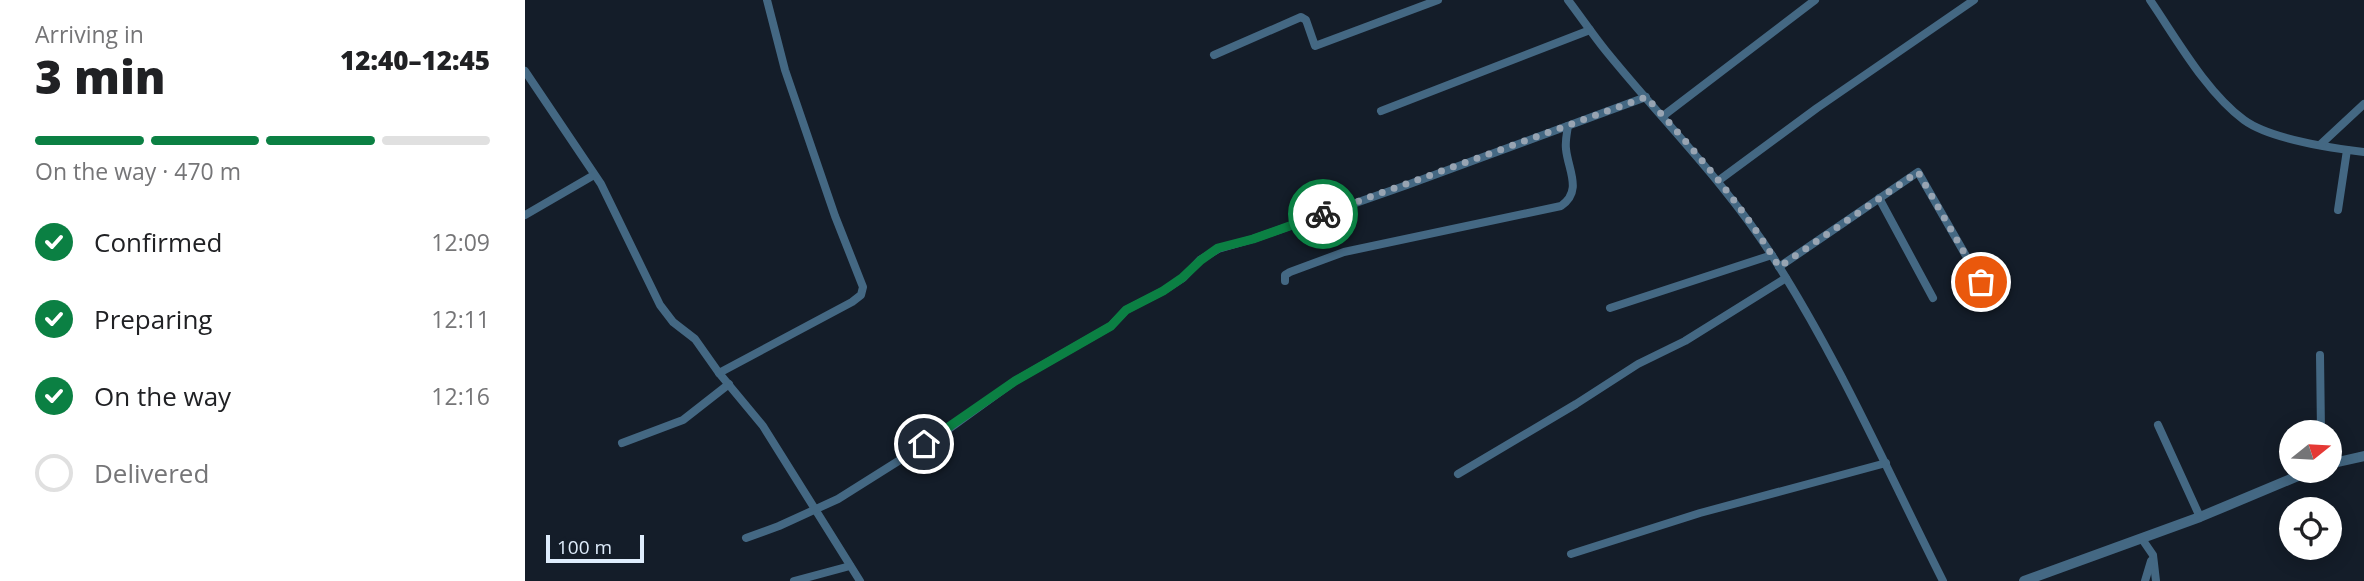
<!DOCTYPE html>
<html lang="en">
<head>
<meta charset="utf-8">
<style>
  body { margin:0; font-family:"Open Sans",sans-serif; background:#f6f6f6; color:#202124; height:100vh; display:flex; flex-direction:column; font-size:26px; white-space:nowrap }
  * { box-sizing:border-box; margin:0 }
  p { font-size:23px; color:#757577 }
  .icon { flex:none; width:38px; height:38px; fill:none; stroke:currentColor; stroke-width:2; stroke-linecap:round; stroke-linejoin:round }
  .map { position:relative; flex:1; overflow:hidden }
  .sheet { display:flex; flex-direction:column; background:#fff; width:525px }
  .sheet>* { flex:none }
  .needle { width:46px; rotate:72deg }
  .buttons { position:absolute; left:1754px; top:420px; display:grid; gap:14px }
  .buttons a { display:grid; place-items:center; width:63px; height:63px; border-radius:50%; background:#fff; box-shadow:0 4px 18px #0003; font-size:35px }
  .scale { position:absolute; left:21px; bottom:18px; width:98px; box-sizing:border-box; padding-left:7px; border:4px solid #dfedfc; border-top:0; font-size:19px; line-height:24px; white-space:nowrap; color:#dfedfc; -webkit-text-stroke:5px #141d29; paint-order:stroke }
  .pin { position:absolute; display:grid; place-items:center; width:60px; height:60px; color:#fff; margin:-30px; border:4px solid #fff; border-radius:50%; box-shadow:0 2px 7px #0007 }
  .courier { position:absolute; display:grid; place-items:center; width:70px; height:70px; margin:-35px; border:5px solid #0b8043; border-radius:50%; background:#fff; color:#222; box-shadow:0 2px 9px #0007 }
  .overview em { font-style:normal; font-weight:800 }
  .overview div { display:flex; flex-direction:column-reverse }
  .overview { display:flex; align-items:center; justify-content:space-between; height:119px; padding:0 35px }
  h1 { font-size:46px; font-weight:800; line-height:52px }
  .bar { display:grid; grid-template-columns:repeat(4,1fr); gap:10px 7px; align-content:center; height:84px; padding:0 35px }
  .bar i { height:9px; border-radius:5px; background:#e0e0e0 }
  .bar .selected { background:#0b8043 }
  .bar p { grid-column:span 4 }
  ol { padding:0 35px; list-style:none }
  li { display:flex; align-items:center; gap:21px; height:77px }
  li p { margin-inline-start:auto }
  li .icon { padding:7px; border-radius:50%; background:#0b8043; color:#fff; stroke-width:4 }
  li:last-child { color:#757577 }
  li i { width:38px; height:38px; border:4px solid #e0e0e0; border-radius:50% }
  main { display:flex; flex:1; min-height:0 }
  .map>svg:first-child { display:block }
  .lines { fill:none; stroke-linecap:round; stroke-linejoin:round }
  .minor { stroke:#446883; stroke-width:8 }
  .tertiary { stroke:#446883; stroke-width:10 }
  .done { stroke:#98a4b2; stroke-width:7; stroke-dasharray:0 12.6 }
  .route { stroke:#0b8043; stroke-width:9 }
</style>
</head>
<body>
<main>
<section class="sheet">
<div class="overview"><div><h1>3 min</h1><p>Arriving in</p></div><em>12:40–12:45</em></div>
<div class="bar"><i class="selected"></i><i class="selected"></i><i class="selected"></i><i></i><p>On the way · 470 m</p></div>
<ol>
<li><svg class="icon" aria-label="check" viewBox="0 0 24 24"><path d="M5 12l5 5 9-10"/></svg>Confirmed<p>12:09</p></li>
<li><svg class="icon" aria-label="check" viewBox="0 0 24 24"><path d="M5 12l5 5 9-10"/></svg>Preparing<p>12:11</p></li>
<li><svg class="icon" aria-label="check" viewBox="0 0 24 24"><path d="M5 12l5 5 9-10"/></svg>On the way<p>12:16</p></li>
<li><i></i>Delivered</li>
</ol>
</section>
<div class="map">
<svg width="1839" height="581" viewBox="0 0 1839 581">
  <rect width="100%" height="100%" fill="#141d29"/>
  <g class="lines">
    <g class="minor">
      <path d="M1043,0C1056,17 1068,35 1081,51C1137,120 1200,182 1248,257C1314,360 1363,472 1418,581"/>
      <path d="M1625,0C1651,38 1681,92 1719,120C1745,139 1806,148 1839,152"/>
      <polyline points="689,55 776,17 781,20 790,46 913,0"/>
      <polyline points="0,71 76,184 135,305 148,322 170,339 194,373 238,426 335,581"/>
      <polyline points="856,111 1065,30"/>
      <polyline points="1138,116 1290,0"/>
      <polyline points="1796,144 1839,104"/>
      <polyline points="1193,181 1292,108 1449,0"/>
      <polyline points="1354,198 1408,298"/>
      <polyline points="1813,210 1822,150"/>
      <polyline points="0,215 69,175"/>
      <polyline points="1254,267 1393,172 1456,282"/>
      <path d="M760,281V275L765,272L819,252L1036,206C1058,191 1043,170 1041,149C1040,141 1042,133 1043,126"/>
      <polyline points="1085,308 1247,255"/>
      <polyline points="1795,355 1796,432"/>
      <polyline points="194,373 327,302 336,295 338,287 310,216 260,70 242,0"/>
      <polyline points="1633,425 1675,517"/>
      <polyline points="97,443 158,420 204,384"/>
      <polyline points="933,474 1051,404 1113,364 1160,341 1261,278"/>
      <polyline points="221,538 254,526 313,499 421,431 490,381 586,326 601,310 638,291 658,278 675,260 693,249 728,239 882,185 1121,97"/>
      <polyline points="1617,539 1628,555 1631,581"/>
      <polyline points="1046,554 1175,513 1361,463"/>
      <polyline points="269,581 325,566"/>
      <polyline points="1620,581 1626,561"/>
    </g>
    <g class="tertiary">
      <polyline points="1804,464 1839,456"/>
      <polyline points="1499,581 1675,517 1785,471"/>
    </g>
  </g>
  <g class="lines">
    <path class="done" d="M798,214L1121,97C1169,150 1218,205 1254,267L1393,172L1456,282"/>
    <polyline class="route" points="399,444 490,381 586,326 601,310 638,291 657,278 676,260 693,248 728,239 798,214"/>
  </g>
</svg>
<div class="buttons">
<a><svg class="needle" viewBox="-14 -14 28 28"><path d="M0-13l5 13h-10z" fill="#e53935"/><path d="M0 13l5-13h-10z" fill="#757577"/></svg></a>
<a><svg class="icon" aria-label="locate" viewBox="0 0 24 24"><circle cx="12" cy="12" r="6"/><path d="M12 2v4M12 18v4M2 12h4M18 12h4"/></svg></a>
</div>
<div class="scale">100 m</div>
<div class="pin" style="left:1456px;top:282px;background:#ea580c"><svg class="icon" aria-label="bag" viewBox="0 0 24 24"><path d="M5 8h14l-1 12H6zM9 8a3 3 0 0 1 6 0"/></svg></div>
<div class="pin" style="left:399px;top:444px;background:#1f2937"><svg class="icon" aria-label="home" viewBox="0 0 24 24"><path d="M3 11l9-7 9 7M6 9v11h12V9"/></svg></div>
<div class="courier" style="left:798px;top:214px"><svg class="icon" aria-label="bike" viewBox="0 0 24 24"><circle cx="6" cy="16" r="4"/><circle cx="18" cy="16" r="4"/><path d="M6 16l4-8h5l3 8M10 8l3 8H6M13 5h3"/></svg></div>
</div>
</main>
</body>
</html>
